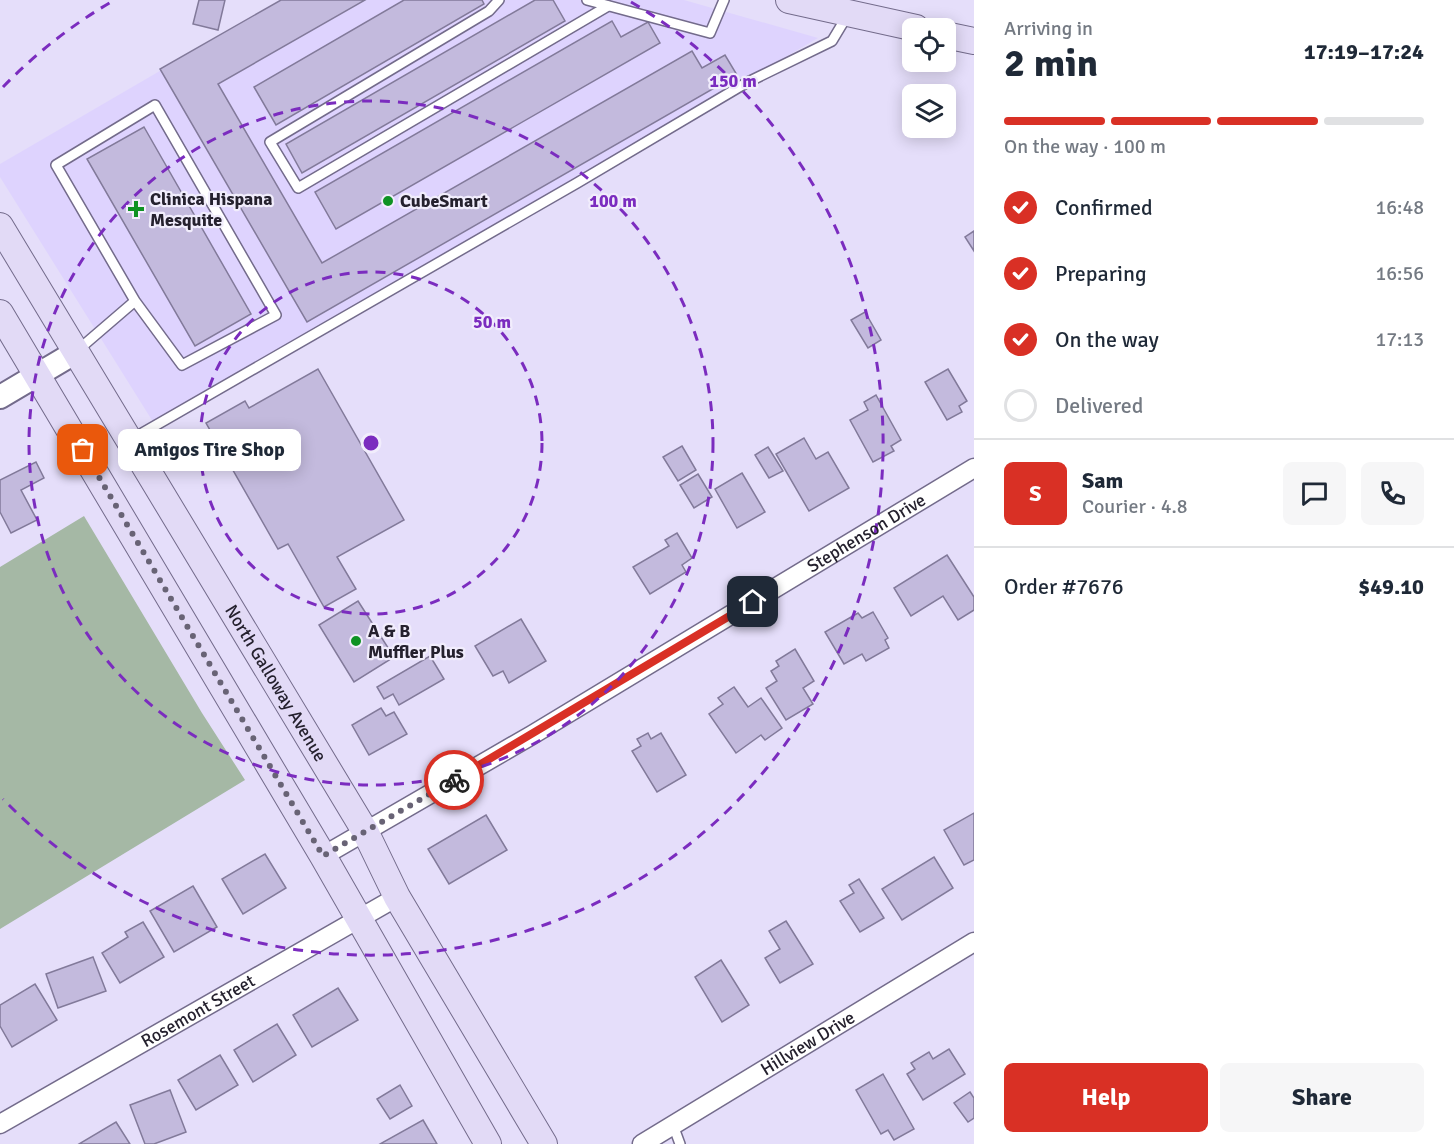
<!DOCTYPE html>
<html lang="en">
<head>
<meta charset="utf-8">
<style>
  body { margin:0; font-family:Signika,sans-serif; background:#f6f6f7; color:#1f2937; height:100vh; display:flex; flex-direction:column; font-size:22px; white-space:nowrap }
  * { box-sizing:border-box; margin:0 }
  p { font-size:20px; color:#747a83 }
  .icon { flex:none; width:33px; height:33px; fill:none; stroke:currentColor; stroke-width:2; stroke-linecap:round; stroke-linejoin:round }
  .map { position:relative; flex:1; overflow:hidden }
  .side { display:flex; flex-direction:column; background:#fff; width:480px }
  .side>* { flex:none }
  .buttons { position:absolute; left:902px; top:18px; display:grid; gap:12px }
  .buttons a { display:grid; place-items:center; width:54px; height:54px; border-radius:9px; background:#fff; box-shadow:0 3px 15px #0003; font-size:30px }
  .pin { position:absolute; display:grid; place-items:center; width:51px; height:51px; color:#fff; margin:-26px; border-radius:12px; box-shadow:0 3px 9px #0006 }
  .courier { position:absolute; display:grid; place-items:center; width:60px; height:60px; margin:-30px; border:4px solid #d93025; border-radius:50%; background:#fff; color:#222; box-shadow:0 2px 8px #0007 }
  .bubble { position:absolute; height:42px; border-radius:9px; background:#fff; box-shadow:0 3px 15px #0003; font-size:20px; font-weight:800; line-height:42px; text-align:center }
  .summary em { font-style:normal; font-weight:800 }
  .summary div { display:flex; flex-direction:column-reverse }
  .summary { display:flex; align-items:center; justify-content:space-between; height:102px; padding:0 30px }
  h1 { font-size:39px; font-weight:800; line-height:45px }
  .bar { display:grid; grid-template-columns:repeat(4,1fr); gap:9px 6px; align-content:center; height:72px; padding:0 30px }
  .bar i { height:8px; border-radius:4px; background:#e0e1e3 }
  .bar .active { background:#d93025 }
  .bar p { grid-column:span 4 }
  .line { display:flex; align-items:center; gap:15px; padding:0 30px; border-top:2px solid #e0e1e3 }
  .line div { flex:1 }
  .round { display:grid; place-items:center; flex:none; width:63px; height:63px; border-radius:9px; background:#f6f6f7 }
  ol { padding:0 30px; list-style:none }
  li { display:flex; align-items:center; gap:18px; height:66px }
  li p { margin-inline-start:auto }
  li .icon { padding:6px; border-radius:50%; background:#d93025; color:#fff; stroke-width:4 }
  li:last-child { color:#747a83 }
  li i { width:33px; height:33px; border:3px solid #e0e1e3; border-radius:50% }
  .cta { display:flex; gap:12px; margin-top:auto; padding:12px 30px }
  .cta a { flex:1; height:69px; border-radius:9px; background:#d93025; color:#fff; font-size:24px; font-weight:800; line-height:69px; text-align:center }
  .cta a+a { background:#f6f6f7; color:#1f2937 }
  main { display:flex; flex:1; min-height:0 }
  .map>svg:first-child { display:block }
  .built { fill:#ded3fe }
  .green { fill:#a5b8a5 }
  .building { fill:#c3badd; stroke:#827a9a; stroke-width:1.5 }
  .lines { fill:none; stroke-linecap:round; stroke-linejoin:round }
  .service-casing { stroke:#736b8b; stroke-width:12 }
  .minor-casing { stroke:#736b8b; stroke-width:21 }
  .tertiary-casing { stroke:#736b8b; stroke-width:26 }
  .secondary-casing { stroke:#736b8b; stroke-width:28 }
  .service { stroke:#fff; stroke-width:9 }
  .minor { stroke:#fff; stroke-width:18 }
  .tertiary { stroke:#fff; stroke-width:22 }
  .secondary { stroke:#e2daf6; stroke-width:26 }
  .done { stroke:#686375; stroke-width:6; stroke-dasharray:0 10.8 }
  .route { stroke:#d93025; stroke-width:8 }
  .ring { fill:none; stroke:#7b2cbf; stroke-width:3; stroke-dasharray:10 8 }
  .poi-dot { fill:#0e9223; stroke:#f1edfc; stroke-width:2 }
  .labels { text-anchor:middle; stroke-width:4.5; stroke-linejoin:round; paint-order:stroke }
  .poi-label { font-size:18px; font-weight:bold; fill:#25212e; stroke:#f1edfc; text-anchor:start }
  .street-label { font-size:18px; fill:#25212e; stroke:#f1edfc }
  .centre { fill:#7b2cbf; stroke:#f1edfc; stroke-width:3 }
  .ring-label { font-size:18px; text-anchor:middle; font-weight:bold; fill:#7b2cbf; stroke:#f1edfc; stroke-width:4.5; stroke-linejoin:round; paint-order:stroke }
</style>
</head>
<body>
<main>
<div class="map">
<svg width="974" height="1144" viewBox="0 0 974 1144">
  <rect width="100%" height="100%" fill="#e5defa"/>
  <polygon class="built" points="282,0 684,0 818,38 155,425 0,177 0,164"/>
  <polygon class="green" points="84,516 202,713 245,780 0,929 0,567"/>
  <g class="building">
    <polygon points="199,0 225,0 218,30 193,24"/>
    <polygon points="281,0 365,0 218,84 322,263 692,51 702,68 725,55 737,75 307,322 160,69"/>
    <polygon points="404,0 482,0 484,4 276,125 254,87"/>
    <polygon points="535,0 553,0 565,21 302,173 286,144"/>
    <polygon points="612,21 621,37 648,22 660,43 336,229 315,192"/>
    <polygon points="144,127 251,314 195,346 87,159"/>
    <polygon points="974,231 974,251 965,237"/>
    <polygon points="865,312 881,340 868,348 851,320"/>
    <polygon points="318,369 404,520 337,557 356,589 324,607 288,544 278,549 206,423 245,401 249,408"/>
    <polygon points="948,369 967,401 959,406 962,412 947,420 925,382"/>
    <polygon points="876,395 901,440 891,446 894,451 873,462 850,420 868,410 864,402"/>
    <polygon points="804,438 816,459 828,452 849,488 809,511 776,454"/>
    <polygon points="682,446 696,470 678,481 663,457"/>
    <polygon points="768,447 783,471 769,478 755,455"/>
    <polygon points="36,462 44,478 21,490 37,520 11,533 0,512 0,480"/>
    <polygon points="742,473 765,512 737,528 715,489"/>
    <polygon points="698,474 712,497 694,508 680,485"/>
    <polygon points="677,533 692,558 682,565 686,572 650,594 633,567 669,546 665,540"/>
    <polygon points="947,555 974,597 974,610 958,620 943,596 911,616 894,588"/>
    <polygon points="358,601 394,657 354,682 319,625"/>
    <polygon points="873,612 888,638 885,640 889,648 866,661 862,654 844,664 825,632 858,613 862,618"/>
    <polygon points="521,619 546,661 509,683 503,671 493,676 475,646"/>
    <polygon points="795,649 814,681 803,688 813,704 786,720 766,688 777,681 771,671 779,666 776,661"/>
    <polygon points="430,656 444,679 399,705 393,694 384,699 377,687"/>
    <polygon points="734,687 748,707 761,698 782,728 765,740 761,735 736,753 709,714 723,704 718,698"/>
    <polygon points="381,708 386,716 394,712 407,734 369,755 352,725"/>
    <polygon points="648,733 651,739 661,733 686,775 657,792 632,751 641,746 637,739"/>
    <polygon points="974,813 974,860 964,865 944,830"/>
    <polygon points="486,815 507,850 449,884 428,849"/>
    <polygon points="265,854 286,888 243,914 222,879"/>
    <polygon points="934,857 953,888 902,920 882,889"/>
    <polygon points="859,879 884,918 860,932 840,901 854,893 849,885"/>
    <polygon points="193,886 217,927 174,952 150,911"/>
    <polygon points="786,921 813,964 780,983 765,958 780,949 769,931"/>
    <polygon points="143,922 164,957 120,983 102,953 128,937 125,932"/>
    <polygon points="93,957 106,991 58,1008 46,974"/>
    <polygon points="721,960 749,1005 722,1022 695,977"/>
    <polygon points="35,984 57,1020 12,1047 0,1026 0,1005"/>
    <polygon points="338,988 358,1020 312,1047 293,1015"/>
    <polygon points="277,1024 296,1055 253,1082 234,1050"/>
    <polygon points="949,1049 965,1074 923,1100 907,1074 915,1069 911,1063 929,1052 933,1059"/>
    <polygon points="220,1055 238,1085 196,1110 178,1080"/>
    <polygon points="883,1074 914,1129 894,1140 888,1130 881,1134 856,1090"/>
    <polygon points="400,1085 412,1106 390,1119 377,1099"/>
    <polygon points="170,1090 186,1132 154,1144 145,1144 130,1105"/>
    <polygon points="970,1092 974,1098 974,1118 968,1122 954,1103"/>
    <polygon points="423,1120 437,1144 380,1144"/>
    <polygon points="116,1122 130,1144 79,1144"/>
  </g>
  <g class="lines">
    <g class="service-casing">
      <g id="service">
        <polyline points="499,0 489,11 270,142 298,188 608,6"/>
        <polyline points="587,0 710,33 724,0"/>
        <polyline points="78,350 135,301 182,365 276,315 155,105 56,165 135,301"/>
        <polyline points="132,439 577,183 746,83 832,41 847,16"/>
        <polyline points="673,1125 680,1144"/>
      </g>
    </g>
    <g class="minor-casing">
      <g id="minor">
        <path id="s1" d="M323,856L532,735L974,468"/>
        <path id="s2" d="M0,1124L397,897"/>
        <path id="s3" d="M642,1144L974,942"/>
      </g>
    </g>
    <g class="tertiary-casing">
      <polyline id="tertiary" points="0,397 76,352"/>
    </g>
    <g class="secondary-casing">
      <g id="secondary">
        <polyline points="789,0 916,28"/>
        <polyline points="945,35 974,41"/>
        <path id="s4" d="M0,226L365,831L397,897L544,1144"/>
        <polyline points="0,313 323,856 488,1144"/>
      </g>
    </g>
    <use href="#service" class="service"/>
    <use href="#minor" class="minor"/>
    <use href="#tertiary" class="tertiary"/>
    <use href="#secondary" class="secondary"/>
  </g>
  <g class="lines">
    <polyline class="done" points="83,450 323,856 454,780"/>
    <polyline class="route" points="454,780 753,602"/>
  </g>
  <g class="ring">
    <circle cx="371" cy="443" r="171"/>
    <circle cx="371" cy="443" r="342"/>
    <path d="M3 87A512 512 0 0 1 111 2M631 2A512 512 0 1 1 3 799"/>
  </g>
  <g class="poi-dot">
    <circle cx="388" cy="201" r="6"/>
    <path d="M133 200h6v6h6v6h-6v6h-6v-6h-6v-6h6z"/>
    <circle cx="356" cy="641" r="6"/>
  </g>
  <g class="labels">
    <g class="poi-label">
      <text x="150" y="205">Clinica Hispana<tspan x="150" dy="21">Mesquite</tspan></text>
      <text x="400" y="207">CubeSmart</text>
      <text x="368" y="637">A &amp; B<tspan x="368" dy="21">Muffler Plus</tspan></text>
    </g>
    <g class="street-label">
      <text dy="6" stroke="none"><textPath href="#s1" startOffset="632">Stephenson Drive</textPath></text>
      <text dy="6" stroke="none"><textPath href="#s4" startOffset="534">North Galloway Avenue</textPath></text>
      <text dy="6" stroke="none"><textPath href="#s2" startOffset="228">Rosemont Street</textPath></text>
      <text dy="6" stroke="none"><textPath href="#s3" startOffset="194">Hillview Drive</textPath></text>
    </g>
  </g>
  <circle cx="371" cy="443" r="9" class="centre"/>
  <g class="ring-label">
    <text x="733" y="87">150 m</text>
    <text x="613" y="207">100 m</text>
    <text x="492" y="328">50 m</text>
  </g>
</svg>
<div class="buttons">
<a><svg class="icon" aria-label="locate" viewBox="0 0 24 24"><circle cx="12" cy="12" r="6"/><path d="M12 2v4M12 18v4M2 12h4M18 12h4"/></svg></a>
<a><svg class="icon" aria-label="layers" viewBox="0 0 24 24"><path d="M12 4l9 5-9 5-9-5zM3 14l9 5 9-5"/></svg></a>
</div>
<div class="pin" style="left:83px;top:450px;background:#ea580c"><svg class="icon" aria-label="bag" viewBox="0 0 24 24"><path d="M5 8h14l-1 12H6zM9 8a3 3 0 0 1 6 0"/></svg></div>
<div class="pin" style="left:753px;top:602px;background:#1f2937"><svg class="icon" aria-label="home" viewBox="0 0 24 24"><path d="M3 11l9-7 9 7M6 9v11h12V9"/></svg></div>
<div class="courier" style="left:454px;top:780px"><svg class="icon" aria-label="bike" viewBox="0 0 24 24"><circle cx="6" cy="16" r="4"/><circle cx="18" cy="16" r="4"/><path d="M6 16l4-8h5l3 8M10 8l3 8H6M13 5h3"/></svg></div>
<div class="bubble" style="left:118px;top:429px;width:183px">Amigos Tire Shop</div>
</div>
<section class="side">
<div class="summary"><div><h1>2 min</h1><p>Arriving in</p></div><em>17:19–17:24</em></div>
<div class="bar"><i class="active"></i><i class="active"></i><i class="active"></i><i></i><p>On the way · 100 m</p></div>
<ol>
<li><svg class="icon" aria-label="check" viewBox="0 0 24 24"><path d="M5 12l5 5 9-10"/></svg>Confirmed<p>16:48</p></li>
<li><svg class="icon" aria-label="check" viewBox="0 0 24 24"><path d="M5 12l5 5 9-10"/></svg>Preparing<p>16:56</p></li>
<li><svg class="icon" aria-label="check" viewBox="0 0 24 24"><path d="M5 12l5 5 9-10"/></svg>On the way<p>17:13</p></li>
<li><i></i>Delivered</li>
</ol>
<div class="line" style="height:108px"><b class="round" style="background:#d93025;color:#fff">S</b><div><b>Sam</b><p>Courier · 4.8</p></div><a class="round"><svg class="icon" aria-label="chat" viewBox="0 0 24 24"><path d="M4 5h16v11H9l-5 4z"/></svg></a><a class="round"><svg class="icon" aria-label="phone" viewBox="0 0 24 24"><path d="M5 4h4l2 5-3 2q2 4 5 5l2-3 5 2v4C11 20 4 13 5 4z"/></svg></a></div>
<div class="line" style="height:78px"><div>Order #7676</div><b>$49.10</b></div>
<div class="cta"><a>Help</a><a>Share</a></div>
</section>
</main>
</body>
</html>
